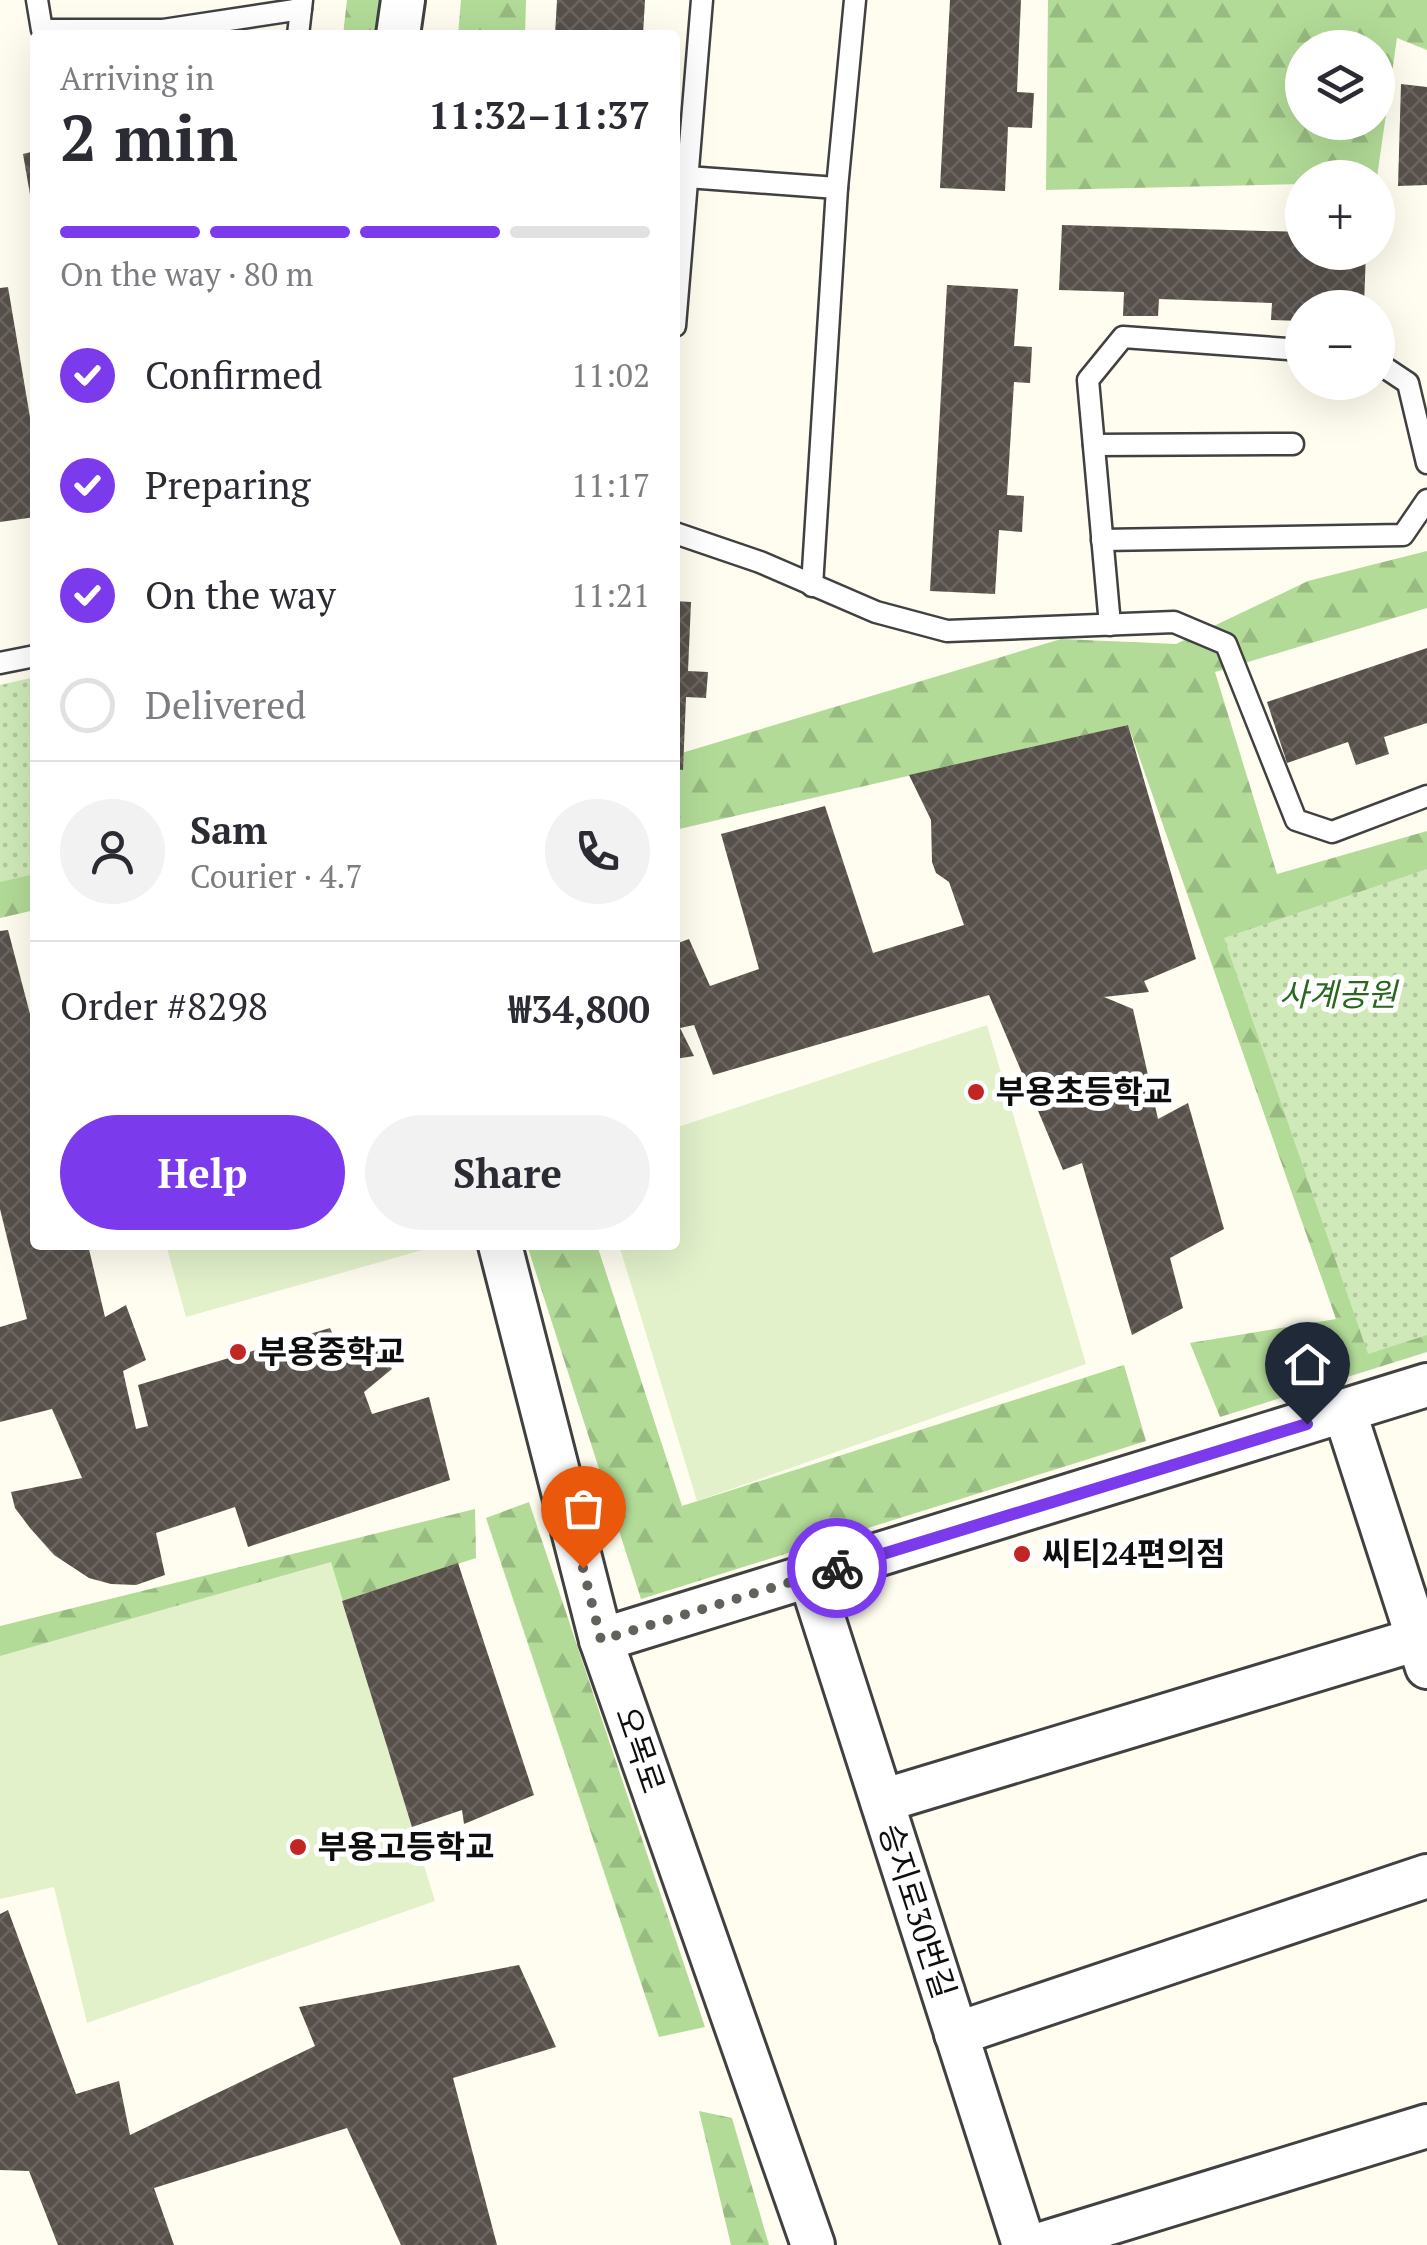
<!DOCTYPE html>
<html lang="en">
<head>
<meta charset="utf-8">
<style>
  body { margin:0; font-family:"PT Serif","Noto Sans KR",serif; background:#f2f2f3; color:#2b2b33; height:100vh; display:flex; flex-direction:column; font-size:38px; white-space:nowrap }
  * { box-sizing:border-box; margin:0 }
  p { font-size:32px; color:#7c7c81 }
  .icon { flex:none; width:55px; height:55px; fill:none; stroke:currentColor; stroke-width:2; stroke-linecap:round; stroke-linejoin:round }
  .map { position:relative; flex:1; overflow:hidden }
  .panel { position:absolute; left:30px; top:30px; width:650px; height:1220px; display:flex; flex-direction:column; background:#fff; border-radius:10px; box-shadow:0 10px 40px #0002 }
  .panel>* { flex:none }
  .tools { position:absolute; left:1285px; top:30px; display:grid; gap:20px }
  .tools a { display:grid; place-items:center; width:110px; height:110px; border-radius:50%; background:#fff; box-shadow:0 10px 40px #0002; font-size:50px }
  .pin { position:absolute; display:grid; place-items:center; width:85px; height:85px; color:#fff; margin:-102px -42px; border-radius:50% 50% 50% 0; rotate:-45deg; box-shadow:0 0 10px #0007 }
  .pin .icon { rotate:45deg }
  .courier { position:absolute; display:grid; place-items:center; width:100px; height:100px; margin:-50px; border:8px solid #7c3aed; border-radius:50%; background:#fff; color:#222; box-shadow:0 2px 12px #0007 }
  .headline em { font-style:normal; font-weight:800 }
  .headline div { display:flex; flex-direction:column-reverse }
  .headline { display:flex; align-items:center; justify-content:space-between; height:170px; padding:0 30px }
  h1 { font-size:65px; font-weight:800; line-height:75px }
  .bar { display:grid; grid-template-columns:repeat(4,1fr); gap:15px 10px; align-content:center; height:120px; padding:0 30px }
  .bar i { height:12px; border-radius:8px; background:#e1e1e2 }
  .bar .on { background:#7c3aed }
  .bar p { grid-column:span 4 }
  .line { display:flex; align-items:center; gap:25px; padding:0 30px; border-top:2px solid #e1e1e2 }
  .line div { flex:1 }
  .round { display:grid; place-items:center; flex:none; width:105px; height:105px; border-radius:52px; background:#f2f2f3 }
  ol { padding:0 30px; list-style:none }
  li { display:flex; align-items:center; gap:30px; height:110px }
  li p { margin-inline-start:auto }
  li .icon { padding:10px; border-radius:50%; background:#7c3aed; color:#fff; stroke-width:4 }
  li:last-child { color:#7c7c81 }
  li i { width:55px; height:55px; border:5px solid #e1e1e2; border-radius:50% }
  .cta { display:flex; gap:20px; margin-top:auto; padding:20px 30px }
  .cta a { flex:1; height:115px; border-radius:60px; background:#7c3aed; color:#fff; font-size:40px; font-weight:800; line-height:115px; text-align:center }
  .cta a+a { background:#f2f2f3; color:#2b2b33 }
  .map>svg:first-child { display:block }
  .forest { fill:url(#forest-firs); fill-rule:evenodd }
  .park { fill:url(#park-dots) }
  .pitch { fill:#e2f1ca }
  .building { fill:url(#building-cross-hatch) }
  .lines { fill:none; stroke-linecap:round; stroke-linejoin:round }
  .service-casing { stroke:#414141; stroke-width:25 }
  .minor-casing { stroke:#414141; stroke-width:48 }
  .service { stroke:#fff; stroke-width:20 }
  .minor { stroke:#fff; stroke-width:42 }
  .done { stroke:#62625d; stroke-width:10; stroke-dasharray:0 18 }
  .route { stroke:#7c3aed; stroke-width:12 }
  .poi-dot { fill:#c12524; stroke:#fff; stroke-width:4 }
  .labels { text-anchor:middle; stroke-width:10; stroke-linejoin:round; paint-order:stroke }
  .park-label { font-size:32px; font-style:italic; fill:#28671d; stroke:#fff }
  .poi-label { font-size:32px; font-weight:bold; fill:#0e0e0e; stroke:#fff; text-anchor:start }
  .street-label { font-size:32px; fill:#0e0e0e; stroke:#fff }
</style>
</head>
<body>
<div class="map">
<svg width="1427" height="2245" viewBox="0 0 1427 2245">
  <defs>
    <pattern id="forest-firs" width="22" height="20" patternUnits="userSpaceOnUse" patternTransform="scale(2.5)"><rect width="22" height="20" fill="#b2db97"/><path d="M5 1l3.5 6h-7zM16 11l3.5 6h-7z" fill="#98bb81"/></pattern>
    <pattern id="park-dots" width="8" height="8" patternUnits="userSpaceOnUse" patternTransform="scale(2.5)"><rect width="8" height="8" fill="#cfeab8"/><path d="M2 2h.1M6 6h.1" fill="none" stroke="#b1c89d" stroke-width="1.8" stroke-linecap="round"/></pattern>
    <pattern id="building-cross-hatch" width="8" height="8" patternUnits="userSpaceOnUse" patternTransform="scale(2.5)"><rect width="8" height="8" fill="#57504a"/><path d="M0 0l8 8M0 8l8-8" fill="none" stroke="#6a6560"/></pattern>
  </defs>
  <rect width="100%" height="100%" fill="#fffdef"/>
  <g class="forest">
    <polygon points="347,0 389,0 386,35 343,35"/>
    <polygon points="461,0 526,0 525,35 458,35"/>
    <path d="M1048,0H1427V50L1397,38L1377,177L1302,178V184L1046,190ZM1302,48H1378V122H1302Z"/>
    <polygon points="1427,551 1427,608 1215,672 1277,874 1427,831 1427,1352 1220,1417 1190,1343 1336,1319 1128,725 675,830 675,755 1061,639 1176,644 1308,581"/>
    <polygon points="35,864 35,910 0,918 0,873"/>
    <polygon points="527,1245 597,1245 682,1506 1124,1365 1146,1441 641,1599"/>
    <polygon points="529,1502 705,2027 659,2037 486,1518"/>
    <polygon points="475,1509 476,1558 0,1712 0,1626"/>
    <polygon points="699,2111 732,2118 769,2245 731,2245"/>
  </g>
  <g class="park">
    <polygon points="35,677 35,874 0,882 0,685"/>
    <polygon points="1427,869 1427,1335 1368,1354 1224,938"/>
  </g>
  <g class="pitch">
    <polygon points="987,1025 1086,1364 697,1501 619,1245 675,1245 675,1128"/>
    <polygon points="166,1245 440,1245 186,1317"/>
    <polygon points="331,1562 435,1901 87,2023 54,1887 0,1899 0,1656"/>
  </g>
  <g class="building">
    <polygon points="557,0 645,0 643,35 555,35"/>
    <polygon points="950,0 1021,0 1017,92 1034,93 1032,128 1008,127 1005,191 940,188"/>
    <polygon points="1401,84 1427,87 1427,185 1398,186"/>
    <polygon points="35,151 35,212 33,212 23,154"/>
    <polygon points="1062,225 1302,232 1302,252 1366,252 1364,305 1307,302 1307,308 1302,308 1302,321 1271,320 1272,303 1159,299 1158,316 1123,316 1124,292 1059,290"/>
    <polygon points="947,285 1018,289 1014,346 1032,347 1030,383 1014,382 1007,495 1024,496 1022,532 999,530 995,594 930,591"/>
    <polygon points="8,287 35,447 35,517 0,522 0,288"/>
    <polygon points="675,601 691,602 688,671 708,672 706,698 686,697 683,770 675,769"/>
    <polygon points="1427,648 1427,723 1384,737 1389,754 1356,765 1348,742 1287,763 1267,702"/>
    <polygon points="1128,725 1196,959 1144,981 1149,992 1104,997 1133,1009 1158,1119 1188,1103 1224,1229 1170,1258 1183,1308 1132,1335 1082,1163 1063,1170 989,995 713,1075 694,1025 680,1028 694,1056 675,1059 675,944 689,939 710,986 759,969 721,834 825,806 873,953 964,925 949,882 936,873 932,862 931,820 909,775"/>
    <polygon points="8,930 35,1033 35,1245 88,1245 105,1317 126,1305 146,1360 123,1371 136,1429 148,1426 138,1385 330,1328 340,1349 371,1339 392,1369 364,1392 372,1414 429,1397 450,1480 248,1547 235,1507 156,1533 165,1575 136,1585 111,1584 89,1578 54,1555 30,1528 15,1508 11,1492 82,1478 52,1409 0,1422 0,1327 27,1319 0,1209 0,931"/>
    <polygon points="458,1563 534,1795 464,1824 462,1810 412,1827 342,1601"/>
    <polygon points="8,1910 76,2094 119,2081 130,2135 315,2046 299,2007 519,1965 556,2047 453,2078 497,2245 401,2245 347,2128 154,2188 174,2245 58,2245 29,2171 0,2170 0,1914"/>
  </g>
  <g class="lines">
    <g class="service-casing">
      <g id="service">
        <polyline points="37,0 42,30 163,30 301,9"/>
        <polyline points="298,35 302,0"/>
        <polyline points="687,177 837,188"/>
        <polyline points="675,326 702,0"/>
        <polyline points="1378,363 1408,383 1427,463"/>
        <polyline points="1094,445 1293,444"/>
        <polyline points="675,533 760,562 876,612 947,631 1174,622 1226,644 1296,820 1332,832 1427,796"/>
        <polyline points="1102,540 1403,535 1427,500"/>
        <polyline points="812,586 837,188 855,0"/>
        <polyline points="1110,625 1088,380 1123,337 1302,350"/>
        <polyline points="0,663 35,656"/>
      </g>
    </g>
    <g class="minor-casing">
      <g id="minor">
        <polyline points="398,35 403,0"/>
        <polyline points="500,1245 601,1640 813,2245"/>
        <polyline points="1345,1413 1427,1667"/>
        <polyline points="810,1577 1024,2245"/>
        <polyline points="601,1640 1427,1385"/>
        <polyline points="882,1801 1418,1639"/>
        <polyline points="956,2034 1427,1876"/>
        <polyline points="1038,2245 1427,2126"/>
      </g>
    </g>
    <use href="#service" class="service"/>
    <use href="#minor" class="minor"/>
  </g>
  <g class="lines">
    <polyline class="done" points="583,1568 601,1640 837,1568"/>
    <polyline class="route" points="837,1568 1307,1424"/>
  </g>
  <g class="poi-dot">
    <circle cx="976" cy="1092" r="10"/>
    <circle cx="238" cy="1352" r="10"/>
    <circle cx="1022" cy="1554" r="10"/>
    <circle cx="298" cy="1847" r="10"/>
  </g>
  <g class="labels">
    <g class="park-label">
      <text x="1338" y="1006">사계공원</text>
    </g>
    <g class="poi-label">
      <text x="996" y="1103">부용초등학교</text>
      <text x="258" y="1363">부용중학교</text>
      <text x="1042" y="1565">씨티24편의점</text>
      <text x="318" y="1858">부용고등학교</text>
    </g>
    <g class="street-label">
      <text transform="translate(640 1750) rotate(71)" y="11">오목로</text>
      <text transform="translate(917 1911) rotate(72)" y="11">승지로30번길</text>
    </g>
  </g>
</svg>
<div class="tools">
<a><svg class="icon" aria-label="layers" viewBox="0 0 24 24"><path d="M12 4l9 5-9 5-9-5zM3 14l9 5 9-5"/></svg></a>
<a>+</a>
<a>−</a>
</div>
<div class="pin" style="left:583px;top:1568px;background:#ea580c"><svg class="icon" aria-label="bag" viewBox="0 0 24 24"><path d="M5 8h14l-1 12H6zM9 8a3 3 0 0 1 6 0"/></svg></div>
<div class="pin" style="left:1307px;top:1424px;background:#1f2937"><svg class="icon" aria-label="home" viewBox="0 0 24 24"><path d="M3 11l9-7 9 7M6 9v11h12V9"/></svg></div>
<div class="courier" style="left:837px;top:1568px"><svg class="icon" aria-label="bike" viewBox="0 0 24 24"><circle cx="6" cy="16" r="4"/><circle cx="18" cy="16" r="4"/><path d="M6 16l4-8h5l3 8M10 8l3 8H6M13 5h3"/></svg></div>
<section class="panel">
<div class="headline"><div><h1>2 min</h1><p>Arriving in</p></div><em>11:32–11:37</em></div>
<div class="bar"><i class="on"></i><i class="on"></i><i class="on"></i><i></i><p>On the way · 80 m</p></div>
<ol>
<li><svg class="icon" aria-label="check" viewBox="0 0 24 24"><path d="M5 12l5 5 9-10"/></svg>Confirmed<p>11:02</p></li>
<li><svg class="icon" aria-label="check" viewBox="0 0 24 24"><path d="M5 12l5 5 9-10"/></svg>Preparing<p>11:17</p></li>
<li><svg class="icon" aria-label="check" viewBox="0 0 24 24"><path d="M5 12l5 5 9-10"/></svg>On the way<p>11:21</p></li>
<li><i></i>Delivered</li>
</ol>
<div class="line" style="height:180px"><a class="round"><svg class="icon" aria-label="person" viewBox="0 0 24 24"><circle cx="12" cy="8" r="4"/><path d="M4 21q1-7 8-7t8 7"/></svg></a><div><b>Sam</b><p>Courier · 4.7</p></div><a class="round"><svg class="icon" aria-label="phone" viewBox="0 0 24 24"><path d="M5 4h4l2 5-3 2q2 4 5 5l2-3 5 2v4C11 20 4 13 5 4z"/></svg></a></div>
<div class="line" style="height:130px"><div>Order #8298</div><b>₩34,800</b></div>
<div class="cta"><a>Help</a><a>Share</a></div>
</section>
</div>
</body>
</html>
